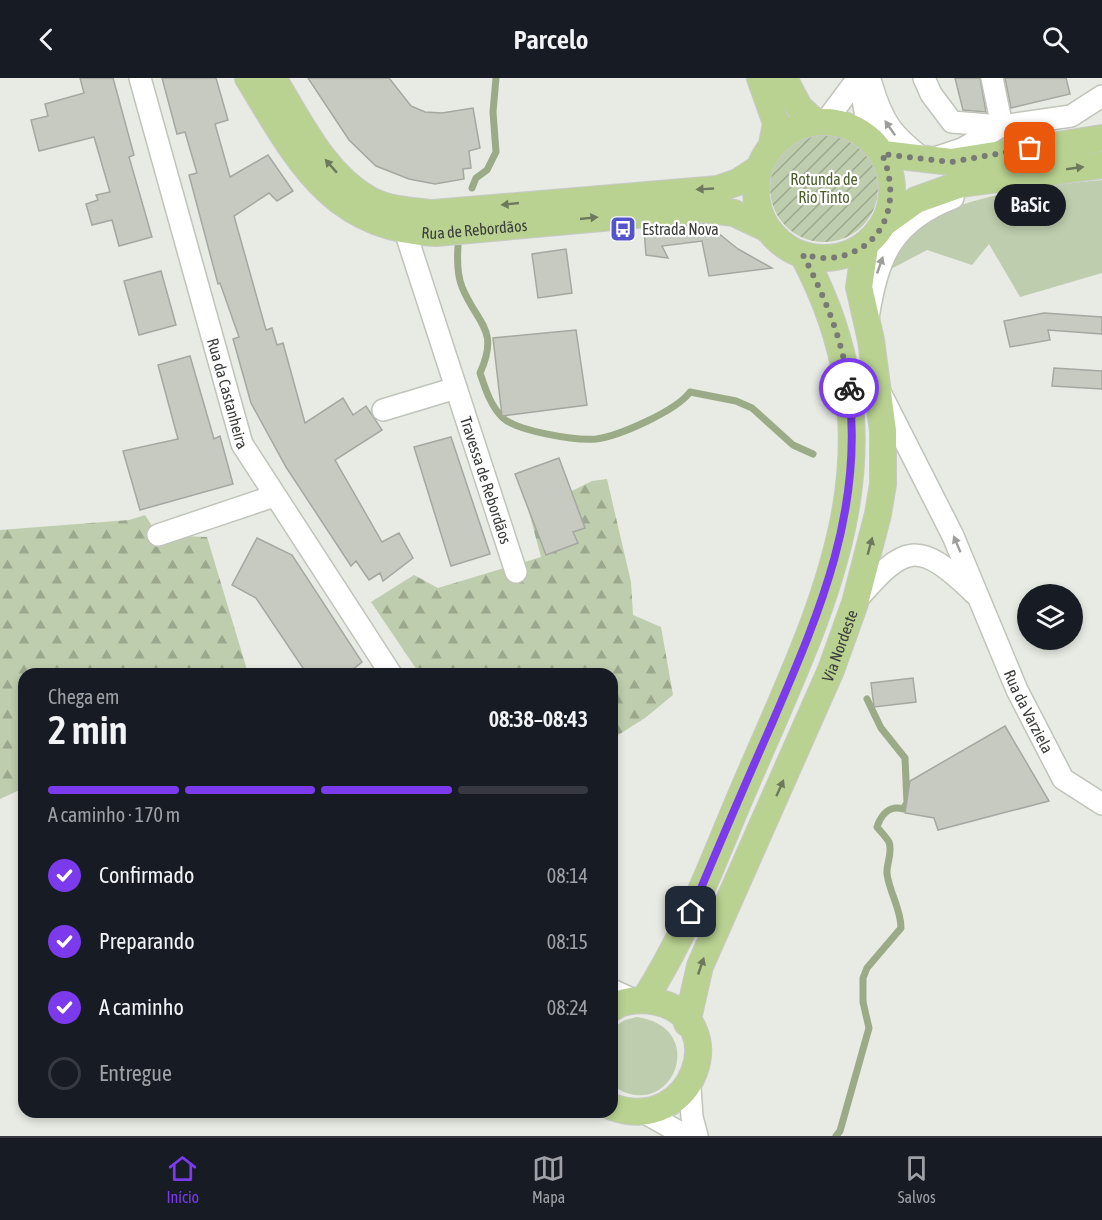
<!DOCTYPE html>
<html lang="pt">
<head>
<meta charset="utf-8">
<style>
  body { margin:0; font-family:"Asap Condensed",sans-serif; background:#242831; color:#f1f3f6; height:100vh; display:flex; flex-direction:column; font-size:22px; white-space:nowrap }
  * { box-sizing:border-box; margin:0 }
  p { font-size:20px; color:#9ea1a6 }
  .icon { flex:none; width:33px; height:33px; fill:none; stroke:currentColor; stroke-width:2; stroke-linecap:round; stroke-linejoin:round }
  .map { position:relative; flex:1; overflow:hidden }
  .side { position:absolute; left:18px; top:590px; width:600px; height:450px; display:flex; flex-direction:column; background:#171b24; border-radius:18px; box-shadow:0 3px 9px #0003 }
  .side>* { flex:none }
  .tools { position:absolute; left:1017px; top:506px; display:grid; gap:12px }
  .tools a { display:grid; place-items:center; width:66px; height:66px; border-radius:50%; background:#171b24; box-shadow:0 3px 9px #0003; font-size:30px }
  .pin { position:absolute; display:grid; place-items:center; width:51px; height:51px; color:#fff; margin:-26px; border-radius:12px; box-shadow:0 3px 9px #0006 }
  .courier { position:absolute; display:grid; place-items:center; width:60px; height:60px; margin:-30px; border:4px solid #7c3aed; border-radius:50%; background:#fff; color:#222; box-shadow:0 2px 8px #0007 }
  .bubble { position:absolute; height:42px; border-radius:21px; background:#171b24; box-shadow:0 3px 9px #0003; font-size:20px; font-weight:600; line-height:42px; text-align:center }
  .head em { font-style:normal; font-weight:600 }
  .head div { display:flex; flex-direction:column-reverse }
  .head { display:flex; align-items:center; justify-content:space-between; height:102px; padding:0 30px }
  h1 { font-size:39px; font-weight:600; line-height:45px }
  .bar { display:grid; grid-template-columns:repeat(4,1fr); gap:9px 6px; align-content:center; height:72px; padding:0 30px }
  .bar i { height:8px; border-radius:4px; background:#363941 }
  .bar .on { background:#7c3aed }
  .bar p { grid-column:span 4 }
  ol { padding:0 30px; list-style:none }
  li { display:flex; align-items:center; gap:18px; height:66px }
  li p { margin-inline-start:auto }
  li .icon { padding:6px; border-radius:50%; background:#7c3aed; color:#fff; stroke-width:4 }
  li:last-child { color:#9ea1a6 }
  li i { width:33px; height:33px; border:3px solid #363941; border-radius:50% }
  header { display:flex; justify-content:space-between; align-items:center; height:78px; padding:0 30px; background:#171b24; font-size:27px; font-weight:600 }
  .tab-bar { display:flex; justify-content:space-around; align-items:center; height:84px; border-top:2px solid #363941; background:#171b24; font-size:16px; color:#9ea1a6 }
  .tab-bar a { display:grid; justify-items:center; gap:3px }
  .tab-bar .on { color:#7c3aed }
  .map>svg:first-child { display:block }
  .grass { fill:#becdad }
  .forest { fill:url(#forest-firs) }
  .garden { fill:url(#garden-furrows) }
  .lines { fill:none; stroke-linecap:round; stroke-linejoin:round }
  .stream { stroke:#9bab87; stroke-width:7 }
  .building { fill:#c6cac1; stroke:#a4a8a0; stroke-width:1.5 }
  .minor-casing { stroke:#c0c4bb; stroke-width:24 }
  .major-casing { stroke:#c8c9c8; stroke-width:28 }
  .minor { stroke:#fff; stroke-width:21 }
  .major { stroke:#b9d291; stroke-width:26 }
  .oneway { fill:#9d9e9c }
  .oneway2 { fill:#6d795d }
  .done { stroke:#777a75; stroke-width:6; stroke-dasharray:0 10.8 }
  .route { stroke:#7c3aed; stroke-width:8 }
  .labels { text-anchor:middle; stroke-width:4.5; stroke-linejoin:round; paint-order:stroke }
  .park-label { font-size:16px; fill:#4a5f29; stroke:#fff }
  .street-label { font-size:16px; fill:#3b3d3a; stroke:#fff }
  .poi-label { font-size:16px; fill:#3b3d3a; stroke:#fff; text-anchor:start }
</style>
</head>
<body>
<header><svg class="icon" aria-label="back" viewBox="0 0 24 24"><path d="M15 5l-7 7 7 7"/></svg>Parcelo<svg class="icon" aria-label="search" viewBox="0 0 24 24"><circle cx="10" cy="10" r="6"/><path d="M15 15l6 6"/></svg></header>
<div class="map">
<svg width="1102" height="1058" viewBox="0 0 1102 1058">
  <defs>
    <pattern id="forest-firs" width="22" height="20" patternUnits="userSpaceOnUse" patternTransform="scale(1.5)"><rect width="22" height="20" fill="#becdad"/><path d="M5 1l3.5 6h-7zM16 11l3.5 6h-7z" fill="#9ca88e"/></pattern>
    <pattern id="garden-furrows" width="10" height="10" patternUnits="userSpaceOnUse" patternTransform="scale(1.5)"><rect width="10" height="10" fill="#becdad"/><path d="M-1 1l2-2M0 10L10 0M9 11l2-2" fill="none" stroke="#9ca88e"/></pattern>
  </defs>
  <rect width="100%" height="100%" fill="#e7ebe3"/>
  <g class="grass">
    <path d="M1102,102V195L1020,219L989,166L972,187L927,172L891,191C901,119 1045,108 1102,102Z"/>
    <path d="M637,939C712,950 670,1049 612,1007V950L625,942Z"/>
  </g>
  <g class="forest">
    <polygon points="607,401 631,504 633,537 661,549 673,617 645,640 615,659 612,673 612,596 419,595 371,524 414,497 438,510 541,479 529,434 592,403"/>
    <polygon points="145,437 158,457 207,459 248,595 24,596 24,710 0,721 0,452 129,442"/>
  </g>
  <circle class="garden" cx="824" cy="110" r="54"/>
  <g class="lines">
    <g class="stream">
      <polyline points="472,110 476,100 487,92 496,74 493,34 496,0"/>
      <path d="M458,168C457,182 457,196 462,209C477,246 500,251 480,295C485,310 491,329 503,340C517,353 576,363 596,361C619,358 676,333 690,314L736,323L752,330L793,367L813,376"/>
      <path d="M836,1058L840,1053L869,950L863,924V900L867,890L901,850C901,831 890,816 887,796C886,786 893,775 889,764C886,759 881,754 877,749C881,737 889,727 903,731L907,725L905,680L881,650L867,621"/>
    </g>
  </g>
  <g class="building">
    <polygon points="80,0 113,0 134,77 129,79 152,159 119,168 112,142 92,147 86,126 98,122 96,117 110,114 94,59 39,73 31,42 48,38 45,26 84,15"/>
    <polygon points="162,0 216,0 228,42 215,46 230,99 268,77 293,113 277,123 269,115 234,138 266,252 272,250 277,267 283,265 305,345 343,320 353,337 366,328 382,352 335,382 382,464 399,455 413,480 383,503 380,495 369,502 356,483 351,488 286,389 251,325 233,261 239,259 220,205 218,206 189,97 197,95 185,54 177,56"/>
    <polygon points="308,0 389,0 411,28 425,34 442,35 473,30 480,70 469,73 471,90 463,91 464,101 435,106 409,101 376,88 349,62"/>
    <polygon points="955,0 980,0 986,34 963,32"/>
    <polygon points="1005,0 1066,0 1070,16 1011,30"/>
    <polygon points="703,146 708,147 738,171 772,190 709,198 702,163 662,168 668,180 646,177 644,151"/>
    <polygon points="566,171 572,215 538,220 532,176"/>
    <polygon points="161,193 176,247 139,257 124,203"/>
    <polygon points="1044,235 1102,239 1102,256 1048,252 1050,262 1010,269 1004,243"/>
    <polygon points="576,252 587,327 502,338 493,260"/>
    <polygon points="190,278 214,361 220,358 233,406 140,432 123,373 178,361 158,287"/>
    <polygon points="1054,290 1102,293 1102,311 1052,308"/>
    <polygon points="451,359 490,476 451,488 414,369"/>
    <polygon points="559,380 585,450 573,454 578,465 546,477 515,396"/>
    <polygon points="257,460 292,477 362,584 347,596 307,596 256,520 232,507"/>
    <polygon points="913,600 916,624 874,629 871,605"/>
    <polygon points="1005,648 1049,723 938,752 934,740 905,735 910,703"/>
  </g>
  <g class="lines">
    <g class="minor-casing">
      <g id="minor">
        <path id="s1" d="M140,0L242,366L391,596"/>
        <polyline points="924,0 931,16 952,44 1002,48 1071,38 1102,18"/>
        <polyline points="992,0 1002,48"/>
        <path d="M871,5C883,46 893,58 926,83L962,71L1002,48"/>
        <polyline points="868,11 863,22 870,60"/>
        <polyline points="826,43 858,0"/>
        <path id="s2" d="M405,153L516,494"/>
        <path d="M868,240C878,179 891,144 953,120"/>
        <path id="s3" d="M882,318L953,458L1017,612L1063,701L1102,726"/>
        <polyline points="383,332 456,310"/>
        <polyline points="158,457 274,418"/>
        <path d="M855,524C905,466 917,460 975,516"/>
        <polyline points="612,912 634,922"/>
        <polyline points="690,1010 692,1039 697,1058"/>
        <polyline points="647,1036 686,1058"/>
      </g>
    </g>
    <g class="major-casing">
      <g id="major">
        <path id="s4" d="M248,0C297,80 331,152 436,155L703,131L734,135L766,150"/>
        <path d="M273,0C299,42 324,97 370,122C389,132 412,133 433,135L718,111L738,104L758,91"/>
        <polyline points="760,0 776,45 772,67"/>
        <polyline points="784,0 799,29 815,44"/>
        <circle cx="824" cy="112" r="68"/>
        <polyline points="883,76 951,84 1102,60"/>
        <polyline points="884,145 916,122 961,106 1102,87"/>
        <path d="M644,922C687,856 714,780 745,708C824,524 907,373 803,177"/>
        <path d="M612,930C626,921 641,921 657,924C733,941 695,1058 612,1029"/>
        <path id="s5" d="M687,945L700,888L831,592L855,525L878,436L883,406V353L871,262L859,209L865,169"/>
      </g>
    </g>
    <use href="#minor" class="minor"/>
    <use href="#major" class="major"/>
  </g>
  <defs><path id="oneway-solid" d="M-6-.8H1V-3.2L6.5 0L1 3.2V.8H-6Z" transform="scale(1.5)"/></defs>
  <g class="oneway">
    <use href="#oneway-solid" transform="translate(890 50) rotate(-125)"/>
    <use href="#oneway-solid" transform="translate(880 187) rotate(-71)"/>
    <use href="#oneway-solid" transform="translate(957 466) rotate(-113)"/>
  </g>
  <g class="oneway2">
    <use href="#oneway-solid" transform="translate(331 88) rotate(-131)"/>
    <use href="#oneway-solid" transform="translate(1075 90) rotate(-8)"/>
    <use href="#oneway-solid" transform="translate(705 111) rotate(177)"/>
    <use href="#oneway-solid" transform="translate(510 126) rotate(174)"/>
    <use href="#oneway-solid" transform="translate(589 140) rotate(-6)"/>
    <use href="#oneway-solid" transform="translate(870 468) rotate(-75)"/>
    <use href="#oneway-solid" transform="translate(780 710) rotate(-66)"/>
    <use href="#oneway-solid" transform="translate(701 888) rotate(-71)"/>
  </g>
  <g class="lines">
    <path class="done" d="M849,310C843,263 825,219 803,177C812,178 822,181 831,180C886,173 902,122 882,76L951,84L1030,70"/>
    <path class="route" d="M691,834C717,772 743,711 770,650C818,538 864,435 849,310"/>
  </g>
  <defs>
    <g id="bus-square" transform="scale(1.35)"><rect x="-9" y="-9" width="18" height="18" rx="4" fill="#5354cb" stroke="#fff"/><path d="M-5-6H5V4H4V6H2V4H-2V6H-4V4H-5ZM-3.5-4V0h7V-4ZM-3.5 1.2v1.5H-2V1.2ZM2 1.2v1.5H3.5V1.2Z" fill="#fff"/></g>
  </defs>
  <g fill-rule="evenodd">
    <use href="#bus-square" x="623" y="151"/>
  </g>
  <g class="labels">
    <g class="park-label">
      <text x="824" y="107">Rotunda de<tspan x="824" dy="18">Rio Tinto</tspan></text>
    </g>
    <g class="street-label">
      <text dy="6" stroke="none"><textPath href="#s4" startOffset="296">Rua de Rebordãos</textPath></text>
      <text dy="6" stroke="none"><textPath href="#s1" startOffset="327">Rua da Castanheira</textPath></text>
      <text dy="6" stroke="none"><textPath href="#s2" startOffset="262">Travessa de Rebordãos</textPath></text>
      <text dy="6" stroke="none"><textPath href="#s5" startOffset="408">Via Nordeste</textPath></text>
      <text dy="6" stroke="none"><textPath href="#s3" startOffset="348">Rua da Varziela</textPath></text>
    </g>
    <g class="poi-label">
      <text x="642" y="157">Estrada Nova</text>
    </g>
  </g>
</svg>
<div class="tools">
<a><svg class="icon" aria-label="layers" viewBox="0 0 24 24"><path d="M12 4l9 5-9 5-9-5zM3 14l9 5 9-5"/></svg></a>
</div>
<div class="pin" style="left:1030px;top:70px;background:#ea580c"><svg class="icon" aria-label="bag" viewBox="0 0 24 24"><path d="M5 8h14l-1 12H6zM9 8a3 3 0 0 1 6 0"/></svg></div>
<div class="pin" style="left:691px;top:834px;background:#1f2937"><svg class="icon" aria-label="home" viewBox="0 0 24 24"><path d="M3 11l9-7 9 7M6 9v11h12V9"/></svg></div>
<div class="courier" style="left:849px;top:310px"><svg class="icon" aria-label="bike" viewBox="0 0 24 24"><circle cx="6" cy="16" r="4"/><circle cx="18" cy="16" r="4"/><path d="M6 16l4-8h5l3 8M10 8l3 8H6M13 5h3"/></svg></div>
<div class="bubble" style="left:994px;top:106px;width:72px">BaSic</div>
<section class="side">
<div class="head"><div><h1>2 min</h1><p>Chega em</p></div><em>08:38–08:43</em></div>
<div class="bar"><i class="on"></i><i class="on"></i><i class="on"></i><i></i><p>A caminho · 170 m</p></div>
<ol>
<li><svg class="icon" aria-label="check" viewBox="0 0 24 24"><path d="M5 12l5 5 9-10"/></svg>Confirmado<p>08:14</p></li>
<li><svg class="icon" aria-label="check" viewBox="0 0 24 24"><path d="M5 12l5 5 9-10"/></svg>Preparando<p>08:15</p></li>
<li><svg class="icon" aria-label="check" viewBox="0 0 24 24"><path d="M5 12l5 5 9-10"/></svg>A caminho<p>08:24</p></li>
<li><i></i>Entregue</li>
</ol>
</section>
</div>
<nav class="tab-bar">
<a class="on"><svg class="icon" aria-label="home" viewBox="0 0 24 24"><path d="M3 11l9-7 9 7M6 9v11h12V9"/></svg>Início</a>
<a><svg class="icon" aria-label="map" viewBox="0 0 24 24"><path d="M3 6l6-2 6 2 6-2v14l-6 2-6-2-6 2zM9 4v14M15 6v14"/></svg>Mapa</a>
<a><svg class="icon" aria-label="saved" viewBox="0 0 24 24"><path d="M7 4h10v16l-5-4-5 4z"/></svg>Salvos</a>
</nav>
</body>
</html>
